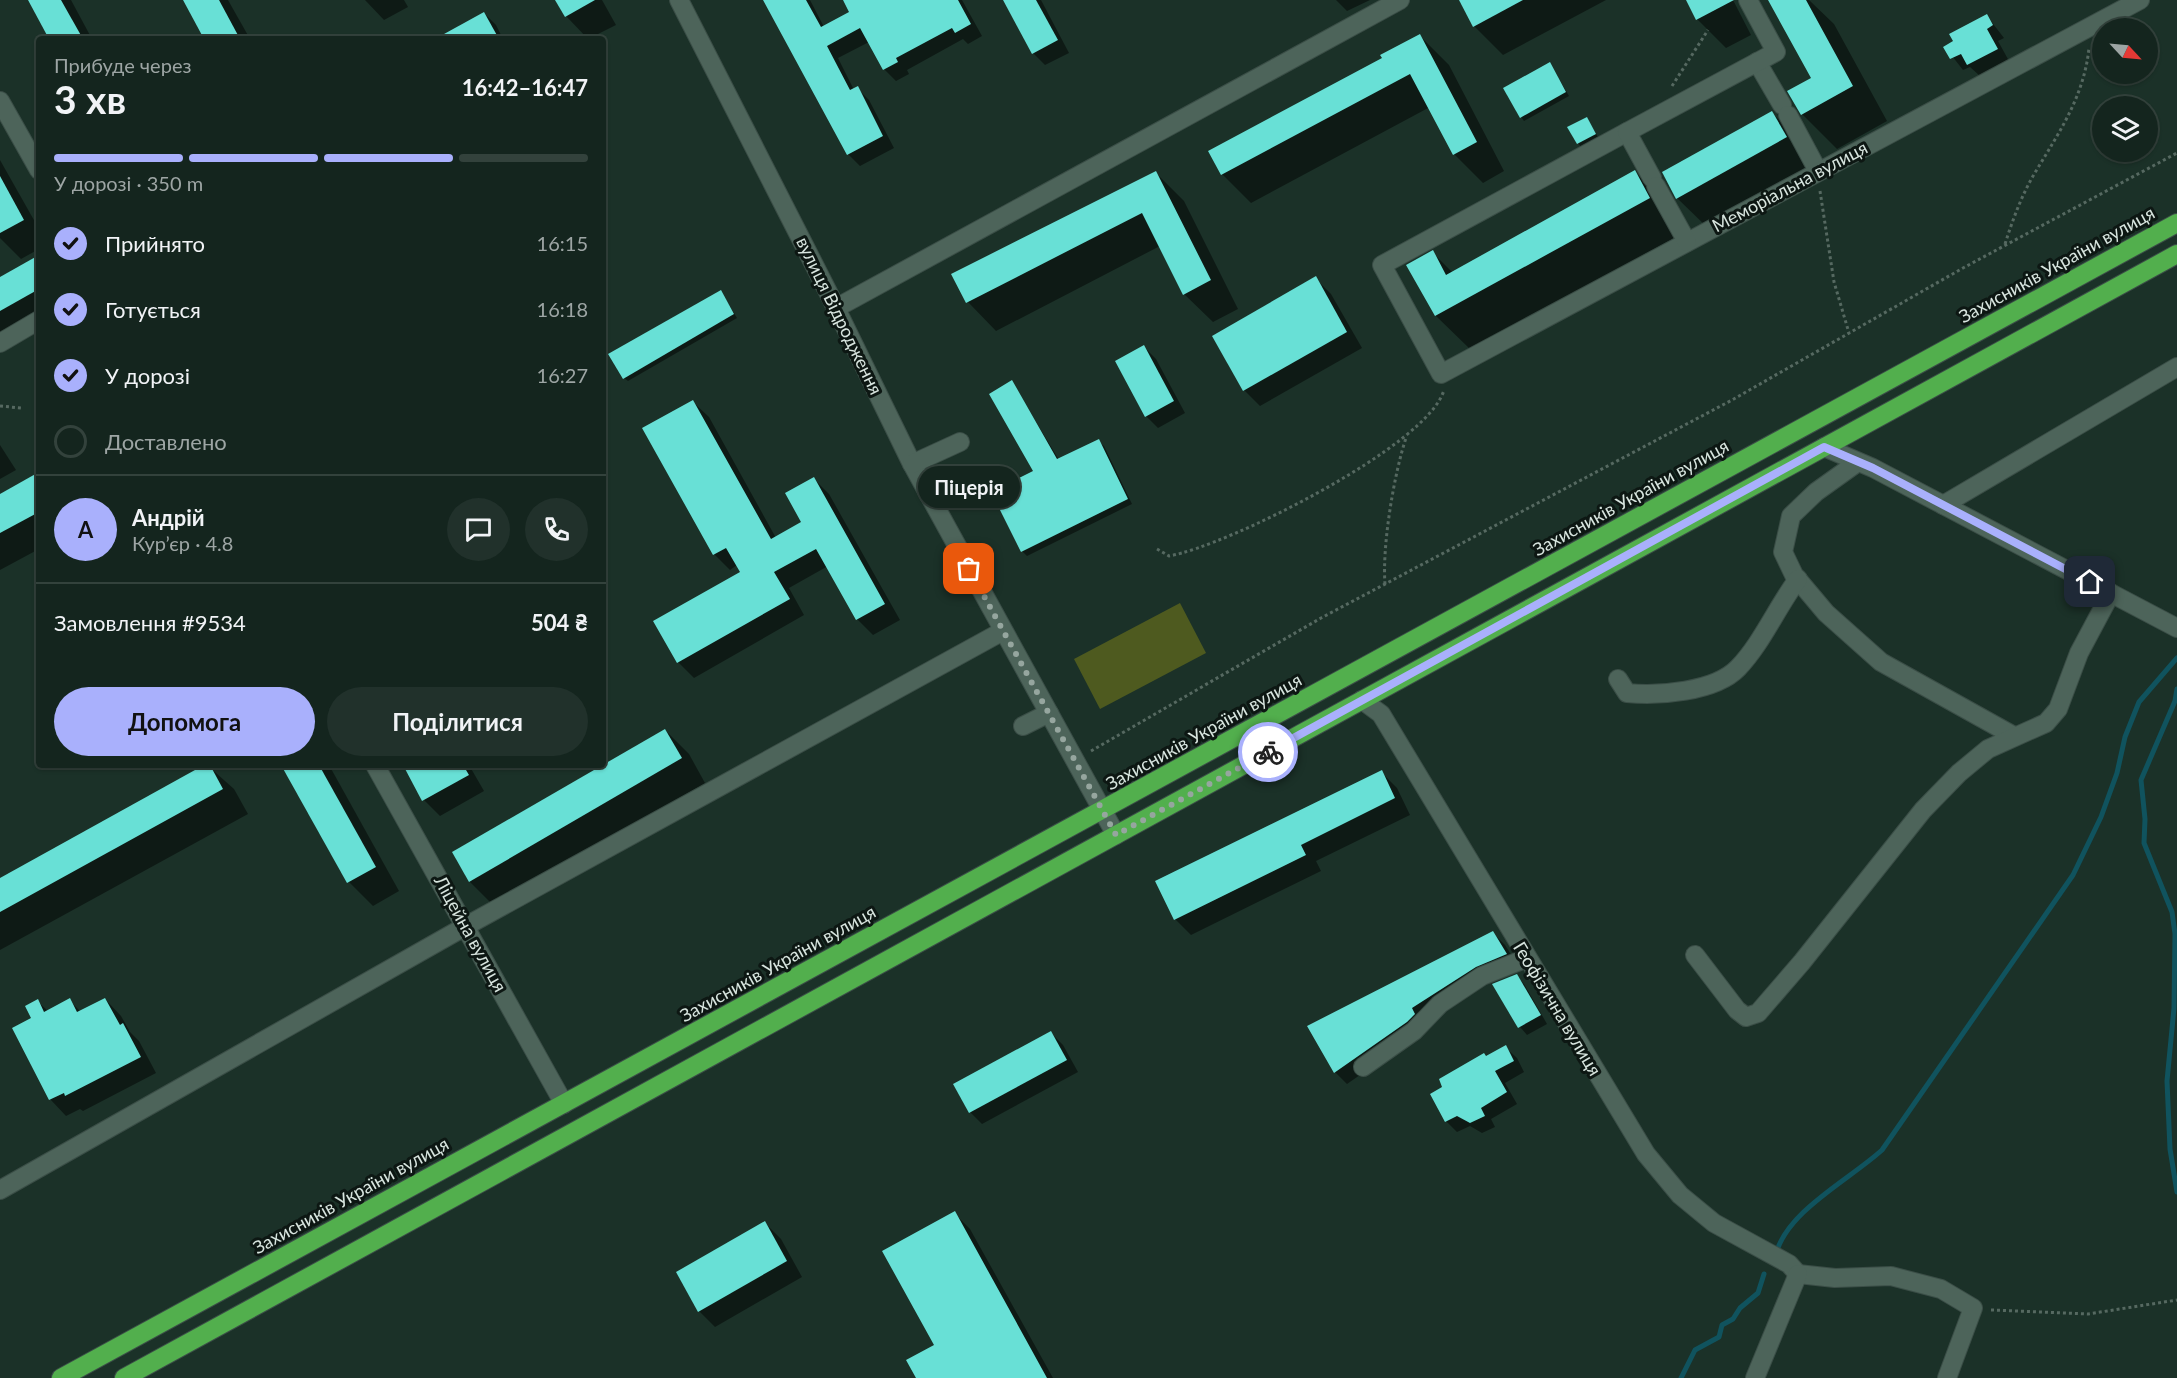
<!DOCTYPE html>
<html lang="uk">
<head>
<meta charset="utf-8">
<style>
  body { margin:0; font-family:Lato,sans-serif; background:#21312b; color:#f1f3f6; height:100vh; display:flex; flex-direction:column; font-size:22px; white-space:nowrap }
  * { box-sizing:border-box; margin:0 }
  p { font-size:20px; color:#9da5a4 }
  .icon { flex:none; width:33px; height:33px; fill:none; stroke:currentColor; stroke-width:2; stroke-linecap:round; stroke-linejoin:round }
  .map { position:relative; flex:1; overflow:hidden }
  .details { position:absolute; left:36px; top:36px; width:570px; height:732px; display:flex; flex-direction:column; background:#14251e; border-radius:6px; box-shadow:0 2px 4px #0004,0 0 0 2px #33423c }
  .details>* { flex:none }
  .needle { width:39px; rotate:116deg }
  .fabs { position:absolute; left:2092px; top:18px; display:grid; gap:12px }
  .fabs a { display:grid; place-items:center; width:66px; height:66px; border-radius:50%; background:#14251e; box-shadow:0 2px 4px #0004,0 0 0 2px #33423c; font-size:30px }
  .pin { position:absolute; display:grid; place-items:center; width:51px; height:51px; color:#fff; margin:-26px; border-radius:12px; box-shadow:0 3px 9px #0006 }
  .courier { position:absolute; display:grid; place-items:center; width:60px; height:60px; margin:-30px; border:4px solid #a9b0fc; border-radius:50%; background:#fff; color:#222; box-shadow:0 2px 8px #0007 }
  .bubble { position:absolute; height:42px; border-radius:21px; background:#14251e; box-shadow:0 2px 4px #0004,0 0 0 2px #33423c; font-size:20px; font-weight:700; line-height:42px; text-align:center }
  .head em { font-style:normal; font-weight:700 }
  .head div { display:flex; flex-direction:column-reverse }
  .head { display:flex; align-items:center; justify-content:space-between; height:102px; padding:0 18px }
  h1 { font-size:39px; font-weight:700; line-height:45px }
  .bar { display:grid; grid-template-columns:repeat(4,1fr); gap:9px 6px; align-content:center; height:72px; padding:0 18px }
  .bar i { height:8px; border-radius:4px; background:#33423c }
  .bar .selected { background:#a9b0fc }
  .bar p { grid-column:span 4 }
  .line { display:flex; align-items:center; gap:15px; padding:0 18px; border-top:2px solid #33423c }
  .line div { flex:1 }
  .round { display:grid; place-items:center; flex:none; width:63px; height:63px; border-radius:32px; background:#21312b }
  ol { padding:0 18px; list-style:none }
  li { display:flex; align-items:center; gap:18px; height:66px }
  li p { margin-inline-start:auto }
  li .icon { padding:6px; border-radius:50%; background:#a9b0fc; color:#111; stroke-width:4 }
  li:last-child { color:#9da5a4 }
  li i { width:33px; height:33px; border:3px solid #33423c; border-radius:50% }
  .primary-button { display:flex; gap:12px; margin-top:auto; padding:12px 18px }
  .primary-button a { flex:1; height:69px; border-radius:36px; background:#a9b0fc; color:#111; font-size:24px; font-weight:700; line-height:69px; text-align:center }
  .primary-button a+a { background:#21312b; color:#f1f3f6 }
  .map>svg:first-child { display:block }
  .green { fill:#4e5a1f }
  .shadow { fill:#0007 }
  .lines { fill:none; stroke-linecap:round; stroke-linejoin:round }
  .stream { stroke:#10535e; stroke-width:5 }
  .building { fill:#68e0d6 }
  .minor-casing { stroke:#3b4e47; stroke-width:20 }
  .highway-casing { stroke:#3b4e47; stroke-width:20 }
  .path { stroke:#566961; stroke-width:3; stroke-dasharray:3 3; stroke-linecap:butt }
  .minor { stroke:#4d645a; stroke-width:18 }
  .highway { stroke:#52af4d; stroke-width:18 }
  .done { stroke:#96a69f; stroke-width:6; stroke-dasharray:0 10.8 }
  .route { stroke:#a9b0fc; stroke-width:8 }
  .labels { text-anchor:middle; stroke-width:6; stroke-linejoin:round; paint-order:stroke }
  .street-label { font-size:18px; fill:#d8e5df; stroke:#0d1713 }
</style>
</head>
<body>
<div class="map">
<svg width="2177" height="1378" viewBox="0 0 2177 1378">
  <rect width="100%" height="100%" fill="#1b3128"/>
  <polygon class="green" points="1180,603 1206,653 1100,709 1074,659"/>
  <g class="shadow">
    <polygon points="30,0 71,0 92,39 51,39"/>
    <polygon points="184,0 228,0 250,39 206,39"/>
    <polygon points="365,0 404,0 408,7 384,20"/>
    <polygon points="557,0 602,0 616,25 588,39 566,16"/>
    <polygon points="765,0 810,0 824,27 851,13 846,0 962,0 982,36 968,44 963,39 907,70 909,74 896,81 884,69 869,42 838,58 854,90 857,88 869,100 894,148 860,166 848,154"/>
    <polygon points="1004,0 1041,0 1069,53 1045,65 1033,53"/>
    <polygon points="1336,0 1370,0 1347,11"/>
    <polygon points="1466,0 1606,0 1503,55 1474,26"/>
    <polygon points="1688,0 1733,0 1751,35 1726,48 1697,19"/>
    <polygon points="1780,0 1809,0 1834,24 1887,121 1837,149 1802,114 1789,92 1813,79"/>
    <polygon points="484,13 496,25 503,39 438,39"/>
    <polygon points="1987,16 2004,38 1998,41 2009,61 1980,76 1970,67 1963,70 1945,47"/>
    <polygon points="1420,36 1449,65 1504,171 1483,183 1454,154 1430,107 1251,203 1222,174 1210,152 1384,59"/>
    <polygon points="1550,64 1569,96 1524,121 1521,117"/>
    <polygon points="1772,113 1807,147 1821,172 1712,232 1677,198 1664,173"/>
    <polygon points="1586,118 1598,137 1581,147 1578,143"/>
    <polygon points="0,160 39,229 39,249 21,259 0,238"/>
    <polygon points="1155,172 1184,201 1238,309 1213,322 1184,294 1160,246 996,331 968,302 953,275"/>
    <polygon points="1635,172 1669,207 1683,233 1471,350 1436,316 1408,265 1432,252 1453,273"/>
    <polygon points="39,257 39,326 0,348 0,278"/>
    <polygon points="1315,278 1331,294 1362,348 1260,406 1244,390 1214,336"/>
    <polygon points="721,292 737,318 628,381 624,378"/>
    <polygon points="1144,347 1156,359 1185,413 1158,428 1146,416 1117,362"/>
    <polygon points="39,366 39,377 35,368"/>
    <polygon points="1012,382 1059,460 1098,441 1104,446 1132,504 1027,556 1022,551 1035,472"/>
    <polygon points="693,402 709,417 776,538 803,522 814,479 829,494 900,620 873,635 857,619 828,566 789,588 804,615 694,678 678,662 742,573 737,565 730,570 714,554"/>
    <polygon points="0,445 16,470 0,479"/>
    <polygon points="39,474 39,549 0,570 0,495"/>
    <polygon points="665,730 689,754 705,783 494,906 470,882 454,853"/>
    <polygon points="207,765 234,789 248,814 0,950 0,880"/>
    <polygon points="283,765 329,765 399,891 373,906 349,882"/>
    <polygon points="404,765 469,765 484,791 440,816 424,800"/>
    <polygon points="1381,772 1397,788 1410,815 1316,861 1321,871 1191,935 1175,919"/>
    <polygon points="1493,933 1505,945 1518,966 1488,978 1423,1020 1419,1034 1347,1084 1335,1072 1309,1027"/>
    <polygon points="1517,976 1524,984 1547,1024 1527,1035 1520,1027 1494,985"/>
    <polygon points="105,999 121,1016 130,1032 139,1041 156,1073 83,1111 80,1109 66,1116 50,1099 14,1029 33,1018 37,1001 48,1011 69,1000 81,1012"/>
    <polygon points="1051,1033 1063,1045 1078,1072 982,1124 970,1112"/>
    <polygon points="1505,1047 1517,1058 1524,1072 1505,1083 1517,1104 1491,1119 1495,1127 1482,1133 1470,1126 1457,1132 1446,1121 1486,1058"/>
    <polygon points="954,1213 970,1229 1053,1378 918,1378 937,1345"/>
    <polygon points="765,1223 781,1239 802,1277 715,1327 699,1311"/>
  </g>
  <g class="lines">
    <g class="stream">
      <polyline points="2177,689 2175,701 2141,780 2145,819 2144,843 2172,912 2175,934 2174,1008 2167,1081 2170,1149 2177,1192"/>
      <path d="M1776,1254C1787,1211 1849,1180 1882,1150L2073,875L2101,817L2117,773L2125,737L2139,702L2177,658"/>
      <polyline points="1681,1378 1695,1350 1719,1337 1722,1325 1733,1319 1740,1308 1758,1293 1764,1274"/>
    </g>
  </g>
  <g class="building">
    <polygon points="28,0 61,0 83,39 49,39"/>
    <polygon points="183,0 219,0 240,39 204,39"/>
    <polygon points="555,0 595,0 565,17"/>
    <polygon points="763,0 806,0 821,27 849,12 843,0 958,0 971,24 955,33 952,28 896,58 898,62 883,70 860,28 827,46 850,90 858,86 883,136 847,155"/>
    <polygon points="1003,0 1036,0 1058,40 1032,54"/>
    <polygon points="1459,0 1523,0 1473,27"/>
    <polygon points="1686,0 1734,0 1696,20"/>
    <polygon points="1768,0 1806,0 1853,86 1801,115 1787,91 1811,78"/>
    <polygon points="484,12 499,39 435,39"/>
    <polygon points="1987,14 1993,25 1987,29 1998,49 1967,65 1961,54 1950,59 1943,47 1953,41 1949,34"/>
    <polygon points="1420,34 1477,142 1453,155 1410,74 1221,175 1208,151 1382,58 1380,55"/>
    <polygon points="1550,62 1566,92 1520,118 1503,88"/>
    <polygon points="1772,111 1787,137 1676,199 1662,172"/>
    <polygon points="1587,117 1596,134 1577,144 1567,127"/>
    <polygon points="1635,170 1650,198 1435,316 1406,265 1433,250 1446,275"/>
    <polygon points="1156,171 1211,280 1183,295 1142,213 966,303 951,274"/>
    <polygon points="0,176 24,220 0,233"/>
    <polygon points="39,255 39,289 0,311 0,277"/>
    <polygon points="1316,276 1347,332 1243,391 1212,336"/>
    <polygon points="721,290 734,314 623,379 608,354"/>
    <polygon points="1144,345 1174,401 1145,417 1115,361"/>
    <polygon points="1012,380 1057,459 1099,439 1128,499 1021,552 991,492 1033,471 989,394"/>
    <polygon points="693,400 771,539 801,522 785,493 814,477 885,604 856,620 816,549 774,572 790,599 677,663 653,621 740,572 726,548 713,555 642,428"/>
    <polygon points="39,472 39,512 0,533 0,494"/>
    <polygon points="665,729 682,758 469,882 452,852"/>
    <polygon points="204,765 210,765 223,789 0,912 0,878"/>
    <polygon points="281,765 319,765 376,867 347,883"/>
    <polygon points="403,765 463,765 469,775 422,801"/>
    <polygon points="1382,770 1395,798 1301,845 1306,855 1174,920 1155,881"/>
    <polygon points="1493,931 1507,954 1476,967 1412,1008 1415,1014 1407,1022 1334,1073 1307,1026"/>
    <polygon points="1517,974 1541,1015 1518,1028 1492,984"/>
    <polygon points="70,998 77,1012 105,998 120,1025 123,1023 141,1057 65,1096 64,1093 49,1100 12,1028 31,1018 25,1006 38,999 44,1012"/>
    <polygon points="1051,1031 1067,1060 969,1113 953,1084"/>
    <polygon points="1506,1045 1514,1061 1495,1071 1507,1092 1481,1108 1485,1116 1470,1123 1457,1116 1445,1122 1430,1094 1442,1087 1439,1079 1484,1053 1486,1056"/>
    <polygon points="955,1211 1047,1378 916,1378 906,1360 934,1345 882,1251"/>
    <polygon points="765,1221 787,1261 698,1312 676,1272"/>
  </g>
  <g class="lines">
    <g class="minor-casing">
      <g id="minor">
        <polyline points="679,0 829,294 912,464 1116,835"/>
        <polyline points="1757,62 1782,105"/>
        <polyline points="0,101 39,170"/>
        <polyline points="1788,115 1818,171"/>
        <polyline points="1627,132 1382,265 1441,374 2140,0"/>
        <polyline points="1652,178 1627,132 1776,52 1748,0"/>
        <polyline points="1656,186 1687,242"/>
        <polyline points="836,308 1400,0"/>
        <polyline points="0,343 39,320"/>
        <polyline points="1824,447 1873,468 2177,628"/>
        <polyline points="1858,462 1816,492 1791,516 1783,552 1794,575 1826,613 1881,662 2014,736"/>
        <polyline points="912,464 960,442"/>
        <polyline points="1943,505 2177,367"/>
        <path d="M1618,679L1627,693C1658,696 1715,692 1738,668C1762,643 1777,607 1798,579"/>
        <polyline points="1362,700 1381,714 1646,1154 1680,1195 1714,1223 1789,1264 1798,1274"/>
        <polyline points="1023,726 1049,713"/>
        <polyline points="375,765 564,1104"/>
        <polyline points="1695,955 1737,1010 1746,1017 1758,1013 1802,962 1923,810 1959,773 1988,749 2046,723 2058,709 2079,653 2111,593"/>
        <polyline points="1363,1067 1414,1031 1440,1004 1482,976 1527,958"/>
        <polyline points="0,1190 466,926 1003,631"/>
        <polyline points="1798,1274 1835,1278 1891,1276 1941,1289 1973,1308 1947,1378"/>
        <polyline points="1755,1378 1798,1274"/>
      </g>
    </g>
    <g class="highway-casing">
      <g id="highway">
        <polyline points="61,1378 2177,223"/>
        <polyline points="124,1378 2177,254"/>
      </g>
    </g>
    <g class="path">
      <polyline points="1672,86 1708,30"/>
      <polyline points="1820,191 1834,282 1849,333"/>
      <path d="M2005,244C2013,219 2022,194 2036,171C2060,131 2084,96 2089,48"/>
      <polyline points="0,406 21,408"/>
      <path d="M1157,549L1169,556C1227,546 1428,446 1444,390"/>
      <path d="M1385,584C1382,546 1394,474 1406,438"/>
      <polyline points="1091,751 1321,618 1732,400 1963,268 2177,153"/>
      <polyline points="1991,1310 2088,1314 2177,1300"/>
    </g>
    <use href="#minor" class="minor"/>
    <use href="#highway" class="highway"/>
  </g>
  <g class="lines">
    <polyline class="done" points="969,569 1116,835 1268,752"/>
    <polyline class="route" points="1268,752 1824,447 1873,468 2090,582"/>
  </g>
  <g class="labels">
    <g class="street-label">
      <text transform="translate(1790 187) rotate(-28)" y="6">Меморіальна вулиця</text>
      <text transform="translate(2057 265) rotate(-29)" y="6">Захисників України вулиця</text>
      <text transform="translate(839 316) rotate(64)" y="6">вулиця Відродження</text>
      <text transform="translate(1631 498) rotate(-29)" y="6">Захисників України вулиця</text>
      <text transform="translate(1204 732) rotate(-29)" y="6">Захисників України вулиця</text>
      <text transform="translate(470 934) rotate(61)" y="6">Ліцейна вулиця</text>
      <text transform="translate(778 964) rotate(-29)" y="6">Захисників України вулиця</text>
      <text transform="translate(1557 1009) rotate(59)" y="6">Геофізична вулиця</text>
      <text transform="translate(351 1196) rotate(-29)" y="6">Захисників України вулиця</text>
    </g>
  </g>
</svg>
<div class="fabs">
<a><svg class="needle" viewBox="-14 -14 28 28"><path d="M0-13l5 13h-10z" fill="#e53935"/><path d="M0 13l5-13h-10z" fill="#9da5a4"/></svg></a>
<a><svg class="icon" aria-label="layers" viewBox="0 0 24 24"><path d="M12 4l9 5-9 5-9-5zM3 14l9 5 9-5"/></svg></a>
</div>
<div class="pin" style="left:969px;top:569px;background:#ea580c"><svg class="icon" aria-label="bag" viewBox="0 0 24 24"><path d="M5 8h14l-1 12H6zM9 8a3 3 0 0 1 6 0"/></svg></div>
<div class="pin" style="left:2090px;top:582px;background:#1f2937"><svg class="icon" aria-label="home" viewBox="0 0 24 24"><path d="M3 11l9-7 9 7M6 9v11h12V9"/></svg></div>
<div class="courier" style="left:1268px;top:752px"><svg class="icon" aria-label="bike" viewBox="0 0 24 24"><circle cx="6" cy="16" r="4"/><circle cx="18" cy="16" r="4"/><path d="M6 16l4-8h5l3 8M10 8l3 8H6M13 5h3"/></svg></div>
<div class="bubble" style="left:918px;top:466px;width:102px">Піцерія</div>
<section class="details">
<div class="head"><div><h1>3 хв</h1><p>Прибуде через</p></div><em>16:42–16:47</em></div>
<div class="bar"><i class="selected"></i><i class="selected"></i><i class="selected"></i><i></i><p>У дорозі · 350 m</p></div>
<ol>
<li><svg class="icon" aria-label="check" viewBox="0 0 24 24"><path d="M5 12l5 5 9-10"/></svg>Прийнято<p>16:15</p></li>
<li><svg class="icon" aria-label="check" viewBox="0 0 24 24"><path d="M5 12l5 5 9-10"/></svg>Готується<p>16:18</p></li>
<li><svg class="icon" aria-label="check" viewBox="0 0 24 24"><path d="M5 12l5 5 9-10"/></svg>У дорозі<p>16:27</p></li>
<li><i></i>Доставлено</li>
</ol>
<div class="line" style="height:108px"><b class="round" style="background:#a9b0fc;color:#111">А</b><div><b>Андрій</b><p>Кур’єр · 4.8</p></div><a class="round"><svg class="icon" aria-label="chat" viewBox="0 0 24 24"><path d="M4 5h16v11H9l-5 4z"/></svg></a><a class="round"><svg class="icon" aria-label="phone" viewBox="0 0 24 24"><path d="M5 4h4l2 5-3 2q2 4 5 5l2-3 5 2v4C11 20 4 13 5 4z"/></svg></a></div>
<div class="line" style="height:78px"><div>Замовлення #9534</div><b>504 ₴</b></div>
<div class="primary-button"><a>Допомога</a><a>Поділитися</a></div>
</section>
</div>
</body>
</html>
